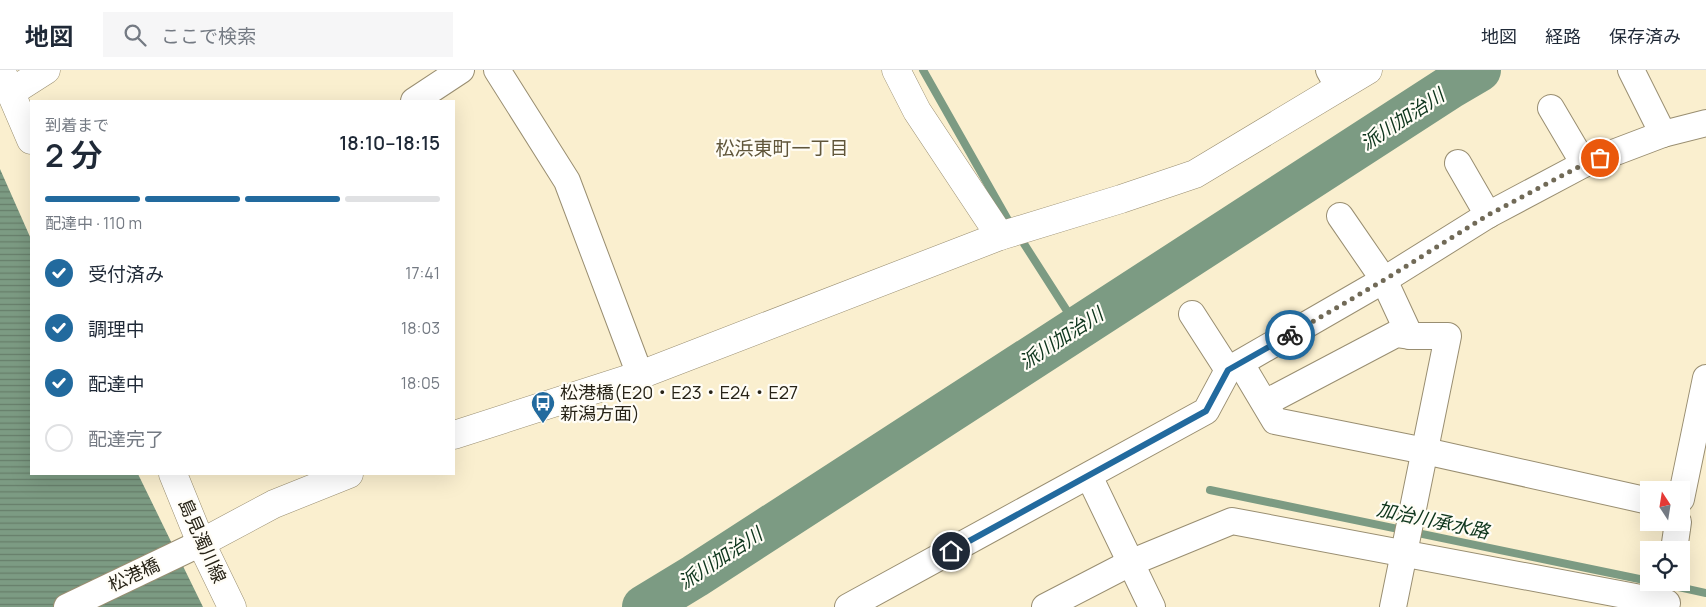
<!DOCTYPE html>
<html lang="ja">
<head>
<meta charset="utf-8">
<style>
  body { margin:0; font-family:Manrope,"Noto Sans JP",sans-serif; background:#f6f6f7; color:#1f2937; height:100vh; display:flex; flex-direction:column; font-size:19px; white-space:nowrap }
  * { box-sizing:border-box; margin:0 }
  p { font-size:16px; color:#747a83 }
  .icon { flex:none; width:28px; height:28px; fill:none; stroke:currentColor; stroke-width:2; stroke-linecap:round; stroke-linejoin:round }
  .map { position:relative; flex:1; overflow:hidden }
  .details { position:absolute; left:30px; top:30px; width:425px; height:375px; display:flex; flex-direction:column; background:#fff; border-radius:0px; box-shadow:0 5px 20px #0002 }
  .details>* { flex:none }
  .needle { width:32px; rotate:348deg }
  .fabs { position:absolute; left:1640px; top:411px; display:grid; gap:10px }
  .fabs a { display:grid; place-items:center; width:50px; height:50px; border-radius:0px; background:#fff; box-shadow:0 5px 20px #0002; font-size:25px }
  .pin { position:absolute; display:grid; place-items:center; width:42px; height:42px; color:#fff; margin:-21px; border:2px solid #fff; border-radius:50%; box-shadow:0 1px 5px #0007 }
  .courier { position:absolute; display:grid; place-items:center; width:50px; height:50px; margin:-25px; border:4px solid #226a9e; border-radius:50%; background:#fff; color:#222; box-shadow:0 1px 6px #0007 }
  .headline em { font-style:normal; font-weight:600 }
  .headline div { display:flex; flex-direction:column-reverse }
  .headline { display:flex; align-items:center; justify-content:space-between; height:85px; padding:0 15px }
  h1 { font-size:32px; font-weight:600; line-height:38px }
  .bar { display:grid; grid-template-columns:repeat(4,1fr); gap:8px 5px; align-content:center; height:60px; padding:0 15px }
  .bar i { height:6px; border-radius:4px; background:#e0e1e3 }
  .bar .current { background:#226a9e }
  .bar p { grid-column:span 4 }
  ol { padding:0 15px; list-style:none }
  li { display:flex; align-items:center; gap:15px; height:55px }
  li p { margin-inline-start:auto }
  li .icon { padding:5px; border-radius:50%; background:#226a9e; color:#fff; stroke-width:4 }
  li:last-child { color:#747a83 }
  li i { width:28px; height:28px; border:2px solid #e0e1e3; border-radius:50% }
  header { display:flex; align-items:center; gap:30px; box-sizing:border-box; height:70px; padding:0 25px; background:#fff; border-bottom:1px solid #e0e1e3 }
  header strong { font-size:24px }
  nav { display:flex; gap:28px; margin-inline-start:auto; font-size:18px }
  .search { width:350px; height:45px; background:#f6f6f7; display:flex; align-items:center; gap:12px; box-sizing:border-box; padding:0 18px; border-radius:0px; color:#747a83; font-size:19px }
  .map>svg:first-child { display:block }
  .water { fill:url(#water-rules) }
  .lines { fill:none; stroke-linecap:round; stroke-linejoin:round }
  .stream { stroke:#7c9b83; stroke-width:8 }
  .river { stroke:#7c9b83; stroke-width:44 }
  .street-casing { stroke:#998e71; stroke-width:28 }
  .secondary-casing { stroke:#998e71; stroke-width:29 }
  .street { stroke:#fff; stroke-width:26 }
  .secondary { stroke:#fff; stroke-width:28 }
  .done { stroke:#716a57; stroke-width:5; stroke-dasharray:0 9 }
  .route { stroke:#226a9e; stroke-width:6 }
  .labels { text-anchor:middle; stroke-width:4.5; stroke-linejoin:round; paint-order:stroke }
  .poi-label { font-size:18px; fill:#272317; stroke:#fffdf6; text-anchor:start }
  .street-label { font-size:18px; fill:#272317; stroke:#fffdf6 }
  .water-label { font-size:19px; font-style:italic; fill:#0c341b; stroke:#fffdf6 }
  .neighbourhood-label { font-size:19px; fill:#60563a; stroke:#fffdf6 }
</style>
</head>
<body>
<header>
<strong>地図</strong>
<div class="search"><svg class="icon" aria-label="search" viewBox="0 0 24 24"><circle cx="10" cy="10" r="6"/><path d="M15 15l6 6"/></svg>ここで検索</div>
<nav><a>地図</a><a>経路</a><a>保存済み</a></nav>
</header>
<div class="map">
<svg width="1706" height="537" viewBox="0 0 1706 537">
  <defs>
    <pattern id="water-rules" width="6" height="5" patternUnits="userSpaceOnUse" patternTransform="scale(1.25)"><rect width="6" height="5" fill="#7c9b83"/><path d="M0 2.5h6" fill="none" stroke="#667e6a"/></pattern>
  </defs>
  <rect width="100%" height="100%" fill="#faefcf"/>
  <polygon class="water" points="0,99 31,169 31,404 138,404 203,537 0,537"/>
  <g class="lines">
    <g class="stream">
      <polyline points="923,0 1012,157"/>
      <polyline points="1019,166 1078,258"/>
      <polyline points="1210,420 1649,511"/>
      <polyline points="1656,512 1706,523"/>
    </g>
    <polyline class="river" points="644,537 695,506 1450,17 1479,0"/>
    <g class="street-casing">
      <g id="street">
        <polyline points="497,0 567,111 640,305"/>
        <polyline points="1329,0 1339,18"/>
        <polyline points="1631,0 1663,64"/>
        <polyline points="414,31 461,0"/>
        <polyline points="1551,38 1584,94"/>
        <polyline points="1458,93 1488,145"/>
        <polyline points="1340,146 1384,210 1410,266"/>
        <polyline points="1192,244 1228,300"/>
        <polyline points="1241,294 1275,351 1425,381 1649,431"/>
        <polyline points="1265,333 1396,264 1410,266 1448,266 1393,537"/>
        <polyline points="1089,406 1152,537"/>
        <polyline points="1681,429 1706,308"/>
        <polyline points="1674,480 1678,452"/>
        <polyline points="67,537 201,473"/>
        <polyline points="848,537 1206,341 1228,300 1384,210 1488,145 1584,94 1663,64 1706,53"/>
        <polyline points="1045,537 1130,493 1232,451 1667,533"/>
      </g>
    </g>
    <g class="secondary-casing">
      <g id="secondary">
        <polyline points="1,0 31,70"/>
        <polyline points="896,0 917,41 1000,166"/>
        <polyline points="10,23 46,0"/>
        <polyline points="454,365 640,305 1000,166 1121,129 1195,104 1368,0"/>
        <polyline points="173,404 201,473 232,537"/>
        <polyline points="201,473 274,434 349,404"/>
      </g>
    </g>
    <use href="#street" class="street"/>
    <use href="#secondary" class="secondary"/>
  </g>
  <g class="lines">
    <polyline class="done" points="1290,265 1384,210 1488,145 1584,94 1600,88"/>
    <polyline class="route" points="951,481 1206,341 1228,300 1290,265"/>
  </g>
  <defs>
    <g id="bus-pin" transform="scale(1.25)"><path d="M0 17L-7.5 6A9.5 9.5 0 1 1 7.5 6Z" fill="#226a9e" stroke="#fffdf6"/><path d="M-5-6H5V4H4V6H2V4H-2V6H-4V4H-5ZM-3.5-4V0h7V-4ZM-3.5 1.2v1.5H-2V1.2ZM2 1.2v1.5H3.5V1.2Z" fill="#fff"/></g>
  </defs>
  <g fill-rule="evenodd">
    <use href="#bus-pin" x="543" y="333"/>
  </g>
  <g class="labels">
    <g class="poi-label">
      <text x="560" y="329">松港橋(E20・E23・E24・E27<tspan x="560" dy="21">新潟方面)</tspan></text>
    </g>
    <g class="street-label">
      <text transform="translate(202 471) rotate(66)" y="6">島見濁川線</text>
      <text transform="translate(134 505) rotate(-25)" y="6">松港橋</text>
    </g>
    <g class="water-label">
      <text transform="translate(1402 49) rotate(-33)" y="7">派川加治川</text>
      <text transform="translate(1061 268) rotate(-33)" y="7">派川加治川</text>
      <text transform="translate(1433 450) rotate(12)" y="7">加治川承水路</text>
      <text transform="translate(720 488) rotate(-33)" y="7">派川加治川</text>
    </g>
    <g class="neighbourhood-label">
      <text x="782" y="85">松浜東町一丁目</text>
    </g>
  </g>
</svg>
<div class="fabs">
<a><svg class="needle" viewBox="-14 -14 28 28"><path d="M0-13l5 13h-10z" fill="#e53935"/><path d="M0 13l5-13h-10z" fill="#747a83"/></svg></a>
<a><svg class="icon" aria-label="locate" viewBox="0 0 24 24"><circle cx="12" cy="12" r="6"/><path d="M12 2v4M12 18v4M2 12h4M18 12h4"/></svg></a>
</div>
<div class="pin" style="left:1600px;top:88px;background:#ea580c"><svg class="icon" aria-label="bag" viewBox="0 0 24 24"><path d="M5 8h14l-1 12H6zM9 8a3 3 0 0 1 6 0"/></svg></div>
<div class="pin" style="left:951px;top:481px;background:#1f2937"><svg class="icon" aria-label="home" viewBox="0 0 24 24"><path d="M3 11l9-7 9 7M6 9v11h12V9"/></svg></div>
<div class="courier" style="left:1290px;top:265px"><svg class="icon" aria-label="bike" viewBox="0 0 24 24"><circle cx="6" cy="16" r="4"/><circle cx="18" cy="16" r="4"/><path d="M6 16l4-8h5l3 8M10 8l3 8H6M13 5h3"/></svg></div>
<section class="details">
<div class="headline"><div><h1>2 分</h1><p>到着まで</p></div><em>18:10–18:15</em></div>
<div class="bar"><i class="current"></i><i class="current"></i><i class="current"></i><i></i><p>配達中 · 110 m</p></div>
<ol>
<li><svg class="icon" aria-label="check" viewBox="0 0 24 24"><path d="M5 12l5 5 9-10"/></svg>受付済み<p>17:41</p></li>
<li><svg class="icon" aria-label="check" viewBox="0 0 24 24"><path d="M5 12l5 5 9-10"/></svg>調理中<p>18:03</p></li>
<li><svg class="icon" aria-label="check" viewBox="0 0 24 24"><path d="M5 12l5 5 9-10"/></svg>配達中<p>18:05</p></li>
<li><i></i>配達完了</li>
</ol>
</section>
</div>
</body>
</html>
